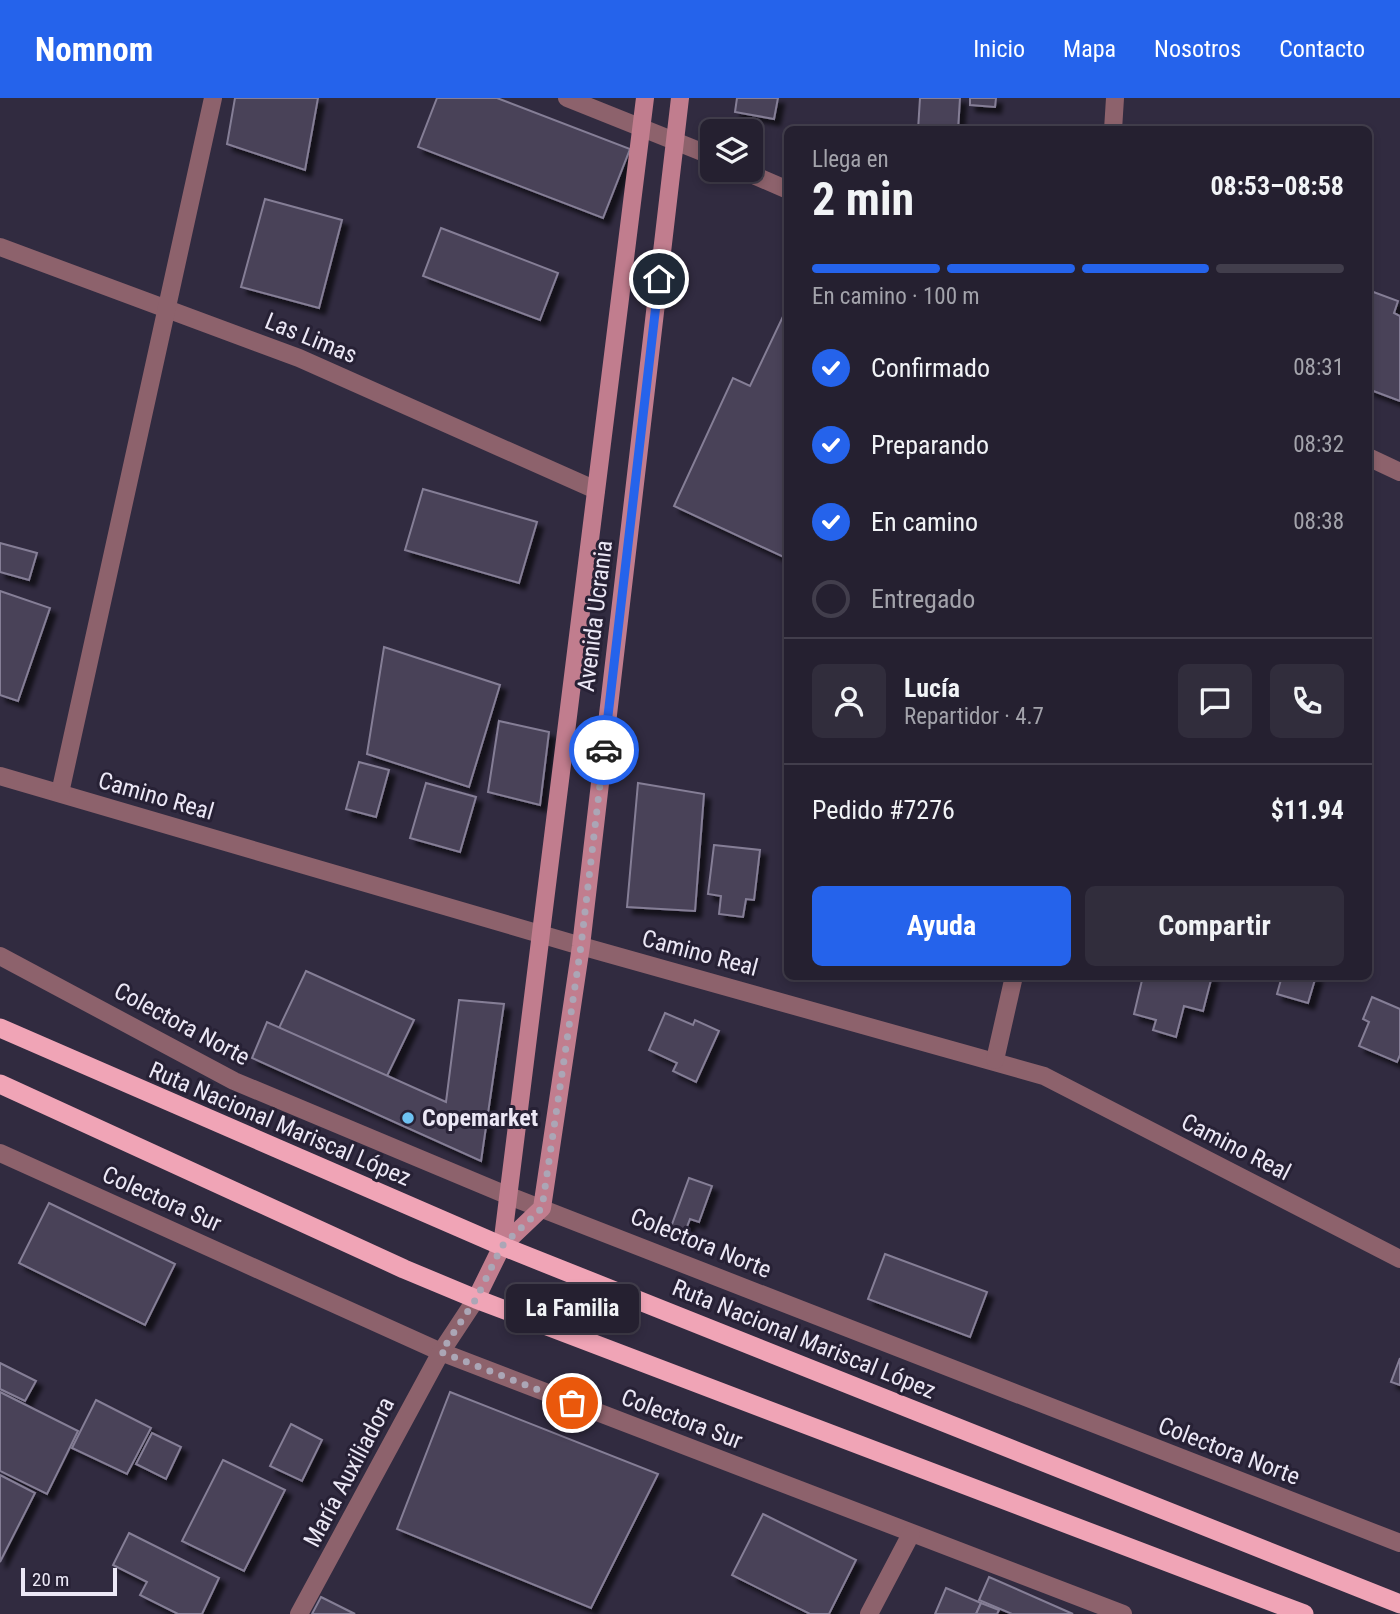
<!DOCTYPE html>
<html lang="es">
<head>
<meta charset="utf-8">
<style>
  body { margin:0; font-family:"Roboto Condensed",sans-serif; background:#312d3c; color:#f1f3f6; height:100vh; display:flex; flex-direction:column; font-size:26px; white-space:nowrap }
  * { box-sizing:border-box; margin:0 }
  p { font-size:23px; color:#a3a3ab }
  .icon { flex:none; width:38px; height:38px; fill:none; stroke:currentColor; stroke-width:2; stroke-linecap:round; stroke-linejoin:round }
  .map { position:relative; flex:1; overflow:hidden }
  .drawer { position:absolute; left:784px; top:28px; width:588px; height:854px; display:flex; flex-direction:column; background:#252030; border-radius:10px; box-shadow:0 4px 10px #0003,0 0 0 2px #423e4c }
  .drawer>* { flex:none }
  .fabs { position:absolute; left:700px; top:21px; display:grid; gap:14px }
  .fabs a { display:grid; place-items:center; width:63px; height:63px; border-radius:10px; background:#252030; box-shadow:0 4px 10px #0003,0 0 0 2px #423e4c; font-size:35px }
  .scale { position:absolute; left:21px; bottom:18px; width:96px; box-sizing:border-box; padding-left:7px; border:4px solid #ece8f6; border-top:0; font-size:19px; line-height:24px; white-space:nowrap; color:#ece8f6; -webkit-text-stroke:5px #272135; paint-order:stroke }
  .pin { position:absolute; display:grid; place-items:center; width:60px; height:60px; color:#fff; margin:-30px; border:4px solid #fff; border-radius:50%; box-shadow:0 2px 7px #0007 }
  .courier { position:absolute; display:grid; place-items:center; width:70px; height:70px; margin:-35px; border:5px solid #2563eb; border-radius:50%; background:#fff; color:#222; box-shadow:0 2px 9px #0007 }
  .bubble { position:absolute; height:49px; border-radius:10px; background:#252030; box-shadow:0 4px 10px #0003,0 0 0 2px #423e4c; font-size:23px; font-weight:700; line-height:49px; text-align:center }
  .overview em { font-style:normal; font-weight:700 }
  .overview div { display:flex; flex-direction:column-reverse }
  .overview { display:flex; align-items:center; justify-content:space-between; height:119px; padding:0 28px }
  h1 { font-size:46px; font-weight:700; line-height:52px }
  .bar { display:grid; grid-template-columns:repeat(4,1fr); gap:10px 7px; align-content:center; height:84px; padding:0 28px }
  .bar i { height:9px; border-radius:5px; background:#423e4c }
  .bar .on { background:#2563eb }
  .bar p { grid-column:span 4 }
  .line { display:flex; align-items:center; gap:18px; padding:0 28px; border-top:2px solid #423e4c }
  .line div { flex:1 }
  .round { display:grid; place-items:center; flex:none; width:74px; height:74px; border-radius:10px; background:#312d3c }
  ol { padding:0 28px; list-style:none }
  li { display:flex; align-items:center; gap:21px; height:77px }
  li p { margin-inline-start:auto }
  li .icon { padding:7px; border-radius:50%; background:#2563eb; color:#fff; stroke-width:4 }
  li:last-child { color:#a3a3ab }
  li i { width:38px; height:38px; border:4px solid #423e4c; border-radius:50% }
  .button { display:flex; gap:14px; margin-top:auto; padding:14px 28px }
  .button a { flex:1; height:80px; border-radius:10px; background:#2563eb; color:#fff; font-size:28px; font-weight:700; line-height:80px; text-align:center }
  .button a+a { background:#312d3c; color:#f1f3f6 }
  header { display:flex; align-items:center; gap:42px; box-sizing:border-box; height:98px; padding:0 35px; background:#2563eb; color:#fff }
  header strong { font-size:33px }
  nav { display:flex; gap:38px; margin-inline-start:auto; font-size:24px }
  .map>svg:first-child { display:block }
  .building { fill:#484258; stroke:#857e96; stroke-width:2; filter:url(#shadow) }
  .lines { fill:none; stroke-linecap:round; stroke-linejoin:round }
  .minor { stroke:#8d626c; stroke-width:18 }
  .secondary { stroke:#c17d8e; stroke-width:18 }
  .trunk { stroke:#f0a4b6; stroke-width:19 }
  .done { stroke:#aba6b6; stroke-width:7; stroke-dasharray:0 12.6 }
  .route { stroke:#2563eb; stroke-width:9 }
  .poi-dot { fill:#6ec2f3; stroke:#272135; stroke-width:2.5 }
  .labels { text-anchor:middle; stroke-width:6; stroke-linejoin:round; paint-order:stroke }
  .street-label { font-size:24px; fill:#ece8f6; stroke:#272135 }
  .poi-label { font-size:24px; font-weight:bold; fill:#ece8f6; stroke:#272135; text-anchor:start }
</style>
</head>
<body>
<header>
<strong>Nomnom</strong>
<nav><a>Inicio</a><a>Mapa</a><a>Nosotros</a><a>Contacto</a></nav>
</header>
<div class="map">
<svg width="1400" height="1516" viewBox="0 0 1400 1516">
  <defs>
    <filter id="shadow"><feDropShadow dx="6" dy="6" stdDeviation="2" flood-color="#0009"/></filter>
  </defs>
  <rect width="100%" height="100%" fill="#312b40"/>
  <g class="building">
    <polygon points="235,0 318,0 305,72 227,46"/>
    <polygon points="437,0 497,0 630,51 603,120 418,49"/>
    <polygon points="737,0 778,0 774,21 735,14"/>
    <polygon points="920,0 960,0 958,32 918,32"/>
    <polygon points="970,0 996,0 995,9 970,7"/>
    <polygon points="969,27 1038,28 1038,32 969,32"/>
    <polygon points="265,101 342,122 319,210 241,189"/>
    <polygon points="441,130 558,175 540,222 423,178"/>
    <polygon points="1368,192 1398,203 1394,215 1400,218 1400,303 1368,291"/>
    <polygon points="786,212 788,213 788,461 674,408 733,280 750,288"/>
    <polygon points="423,391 537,424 519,485 405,452"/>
    <polygon points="0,445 37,455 29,482 0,474"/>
    <polygon points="0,493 50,510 18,603 0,597"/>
    <polygon points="384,549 500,587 469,689 367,656"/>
    <polygon points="499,623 549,634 540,707 488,694"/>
    <polygon points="359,664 389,672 376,719 346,711"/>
    <polygon points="426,685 476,699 460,754 410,740"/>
    <polygon points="638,685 704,696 695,813 627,809"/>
    <polygon points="714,747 760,752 754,802 746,801 743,819 719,816 721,798 708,796"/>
    <polygon points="306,873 414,922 386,980 279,930"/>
    <polygon points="1143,878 1212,878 1203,913 1184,908 1176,939 1153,932 1156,922 1134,916"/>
    <polygon points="1282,878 1316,878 1308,905 1277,896"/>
    <polygon points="1372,899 1400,911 1400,957 1397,964 1359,948 1369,924 1363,921"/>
    <polygon points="459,902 504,906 481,1063 252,960 267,924 446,1004"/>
    <polygon points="665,915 693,927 695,922 719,933 696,984 673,973 677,965 649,952"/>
    <polygon points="689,1080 712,1088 699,1124 690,1121 685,1134 671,1129"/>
    <polygon points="49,1105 175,1166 145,1227 19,1165"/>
    <polygon points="885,1156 987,1194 970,1239 868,1201"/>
    <polygon points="1400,1260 1400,1287 1391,1284"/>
    <polygon points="0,1265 36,1283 25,1303 0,1291"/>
    <polygon points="0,1294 78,1333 47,1396 0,1373"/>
    <polygon points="450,1294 658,1376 591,1510 397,1431"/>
    <polygon points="96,1302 151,1330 127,1376 72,1350"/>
    <polygon points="291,1326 322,1342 302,1383 270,1368"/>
    <polygon points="152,1335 181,1349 166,1381 136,1366"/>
    <polygon points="223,1362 285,1392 244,1473 182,1443"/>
    <polygon points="0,1377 35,1395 0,1464"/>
    <polygon points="763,1416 856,1462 829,1516 810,1516 732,1477"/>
    <polygon points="129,1435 219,1480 202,1516 178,1516 140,1497 147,1484 113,1467"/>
    <polygon points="989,1479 1073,1516 1012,1516 979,1502"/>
    <polygon points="946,1490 981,1505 976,1516 935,1516"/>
    <polygon points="321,1499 355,1516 312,1516"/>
    <polygon points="981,1505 999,1512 997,1516 976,1516"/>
  </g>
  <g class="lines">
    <g class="minor">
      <polyline points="567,0 712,58"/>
      <polyline points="1113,32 1115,0"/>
      <polyline points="742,72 788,92"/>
      <polyline points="0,149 299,260 596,392"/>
      <polyline points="1368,359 1400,374"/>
      <polyline points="0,678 581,848 1044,978 1400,1161"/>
      <polyline points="60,695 213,0"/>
      <polyline points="0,858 234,983 509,1098 1400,1445"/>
      <polyline points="995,962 1014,878"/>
      <polyline points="0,1055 441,1254 1123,1516"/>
      <polyline points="299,1516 441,1254 476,1201"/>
      <polyline points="869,1516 911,1436"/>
    </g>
    <g class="secondary">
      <polyline points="502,1148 542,1110 581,848 680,0"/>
      <polyline points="476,1201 502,1148 645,0"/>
    </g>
    <g class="trunk">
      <polyline points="0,930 502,1148 1400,1506"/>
      <polyline points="0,986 404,1171 476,1201 1304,1516"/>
    </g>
  </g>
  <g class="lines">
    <polyline class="done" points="572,1305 441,1254 476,1201 502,1148 542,1110 581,848 604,652"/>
    <polyline class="route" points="604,652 659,181"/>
  </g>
  <circle class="poi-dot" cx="408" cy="1020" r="7"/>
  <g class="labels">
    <g class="street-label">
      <text transform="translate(311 240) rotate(22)" y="8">Las Limas</text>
      <text transform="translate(595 518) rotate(-83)" y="8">Avenida Ucrania</text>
      <text transform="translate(156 698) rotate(16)" y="8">Camino Real</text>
      <text transform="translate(700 855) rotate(15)" y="8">Camino Real</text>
      <text transform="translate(182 926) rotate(28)" y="8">Colectora Norte</text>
      <text transform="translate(280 1026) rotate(23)" y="8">Ruta Nacional Mariscal López</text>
      <text transform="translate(1236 1049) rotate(27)" y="8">Camino Real</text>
      <text transform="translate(162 1101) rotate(24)" y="8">Colectora Sur</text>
      <text transform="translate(701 1145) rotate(22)" y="8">Colectora Norte</text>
      <text transform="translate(804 1241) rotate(22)" y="8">Ruta Nacional Mariscal López</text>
      <text transform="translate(682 1321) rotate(21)" y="8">Colectora Sur</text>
      <text transform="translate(1229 1353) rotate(21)" y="8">Colectora Norte</text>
      <text transform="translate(349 1374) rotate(-62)" y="8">María Auxiliadora</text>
    </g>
    <g class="poi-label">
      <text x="422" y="1028">Copemarket</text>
    </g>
  </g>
</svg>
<div class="fabs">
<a><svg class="icon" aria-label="layers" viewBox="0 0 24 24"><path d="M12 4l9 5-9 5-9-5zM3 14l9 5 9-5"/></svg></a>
</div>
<div class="scale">20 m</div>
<div class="pin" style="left:572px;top:1305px;background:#ea580c"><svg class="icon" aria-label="bag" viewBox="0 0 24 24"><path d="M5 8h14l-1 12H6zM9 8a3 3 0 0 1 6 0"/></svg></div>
<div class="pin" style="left:659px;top:181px;background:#1f2937"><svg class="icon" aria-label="home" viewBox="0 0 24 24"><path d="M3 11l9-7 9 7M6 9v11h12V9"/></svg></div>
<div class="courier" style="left:604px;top:652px"><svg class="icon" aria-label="car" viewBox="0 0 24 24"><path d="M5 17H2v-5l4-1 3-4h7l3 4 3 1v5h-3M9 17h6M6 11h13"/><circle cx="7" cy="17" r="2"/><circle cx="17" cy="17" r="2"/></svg></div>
<div class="bubble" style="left:506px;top:1186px;width:133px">La Familia</div>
<section class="drawer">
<div class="overview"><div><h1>2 min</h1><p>Llega en</p></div><em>08:53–08:58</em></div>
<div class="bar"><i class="on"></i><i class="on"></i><i class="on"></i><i></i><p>En camino · 100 m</p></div>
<ol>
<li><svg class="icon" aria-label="check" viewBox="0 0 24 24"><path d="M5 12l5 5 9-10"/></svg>Confirmado<p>08:31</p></li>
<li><svg class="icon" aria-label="check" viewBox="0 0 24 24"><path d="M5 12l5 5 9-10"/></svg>Preparando<p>08:32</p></li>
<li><svg class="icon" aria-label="check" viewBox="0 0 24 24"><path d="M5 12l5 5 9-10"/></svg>En camino<p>08:38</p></li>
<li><i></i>Entregado</li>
</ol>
<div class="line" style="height:126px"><a class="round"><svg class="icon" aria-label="person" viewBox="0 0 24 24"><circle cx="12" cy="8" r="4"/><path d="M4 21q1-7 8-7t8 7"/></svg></a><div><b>Lucía</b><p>Repartidor · 4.7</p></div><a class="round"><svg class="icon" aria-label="chat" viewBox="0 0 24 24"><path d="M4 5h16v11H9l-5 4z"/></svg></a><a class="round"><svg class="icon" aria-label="phone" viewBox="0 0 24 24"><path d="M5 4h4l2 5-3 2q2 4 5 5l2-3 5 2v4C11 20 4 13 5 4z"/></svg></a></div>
<div class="line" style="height:91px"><div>Pedido #7276</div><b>$11.94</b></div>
<div class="button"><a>Ayuda</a><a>Compartir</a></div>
</section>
</div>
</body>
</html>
